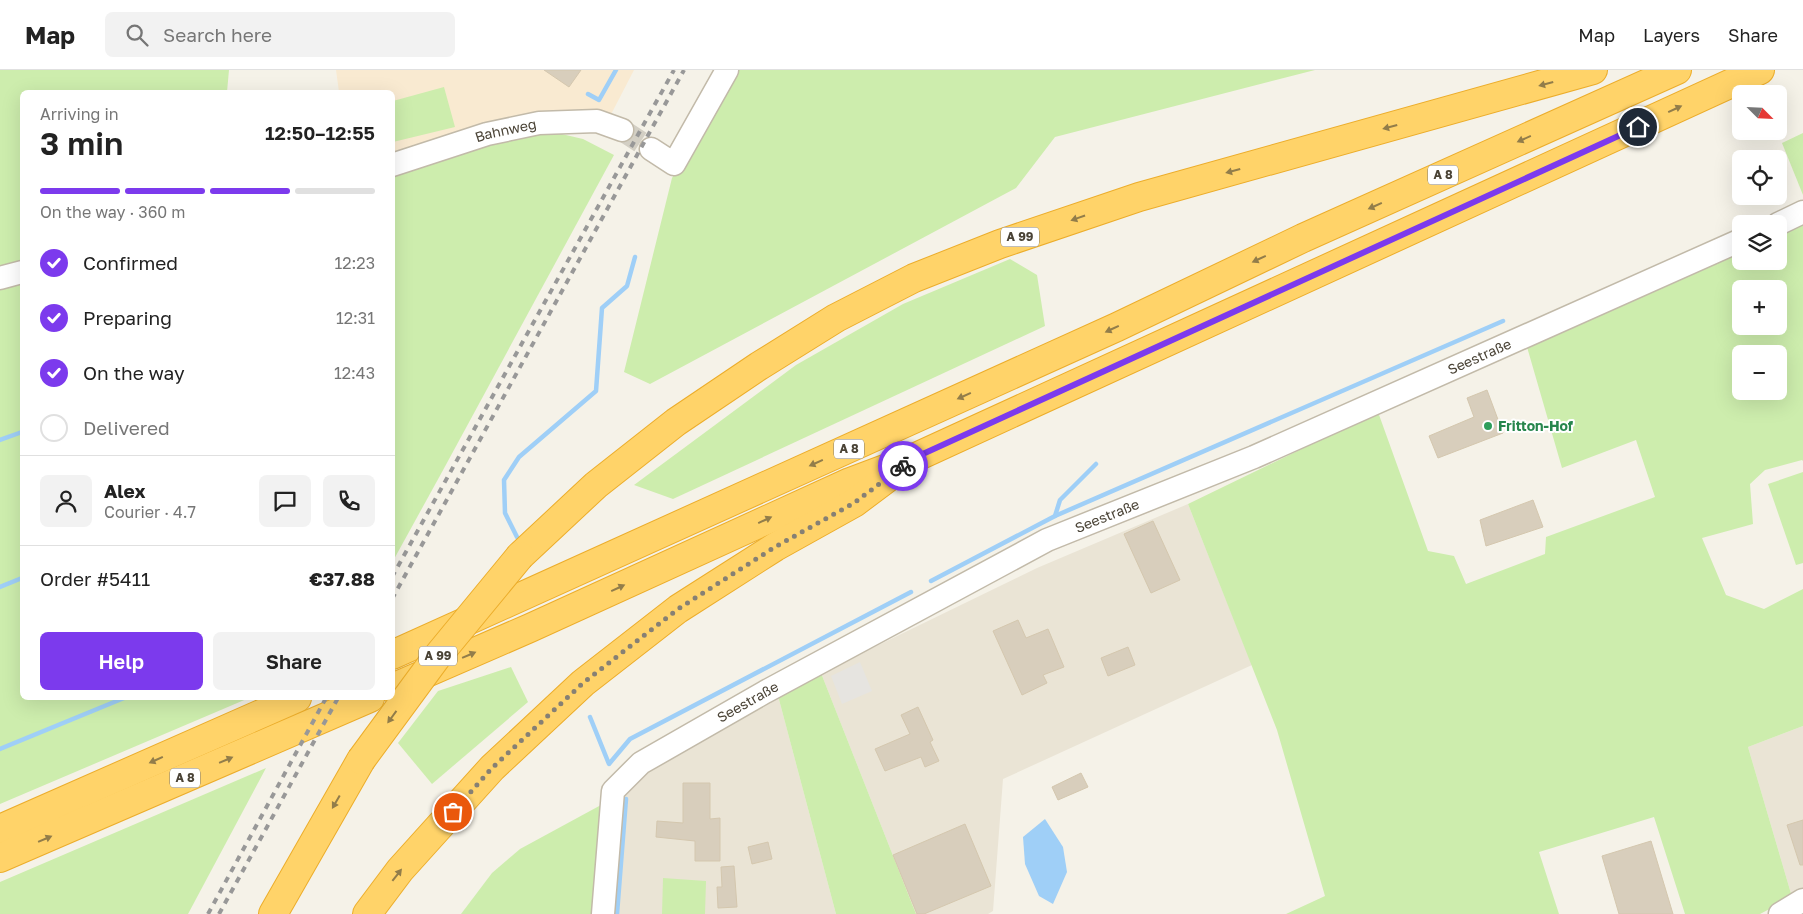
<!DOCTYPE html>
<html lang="en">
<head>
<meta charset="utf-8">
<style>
  body { margin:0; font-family:"Golos Text",sans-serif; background:#f2f2f2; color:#222; height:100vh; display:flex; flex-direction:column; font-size:19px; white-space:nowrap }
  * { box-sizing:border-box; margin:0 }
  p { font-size:16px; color:#767676 }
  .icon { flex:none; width:28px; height:28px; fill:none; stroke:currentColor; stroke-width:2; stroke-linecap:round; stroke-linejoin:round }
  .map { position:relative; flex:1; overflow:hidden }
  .drawer { position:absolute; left:20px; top:20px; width:375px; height:610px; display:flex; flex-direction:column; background:#fff; border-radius:8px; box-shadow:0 5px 20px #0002 }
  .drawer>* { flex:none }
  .needle { width:32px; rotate:114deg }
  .controls { position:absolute; left:1732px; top:15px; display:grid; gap:10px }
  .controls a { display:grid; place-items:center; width:55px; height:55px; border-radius:8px; background:#fff; box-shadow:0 5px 20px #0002; font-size:25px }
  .pin { position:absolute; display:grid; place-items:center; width:42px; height:42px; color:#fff; margin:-21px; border:2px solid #fff; border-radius:50%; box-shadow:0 1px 5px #0007 }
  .courier { position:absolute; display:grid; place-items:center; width:50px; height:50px; margin:-25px; border:4px solid #7c3aed; border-radius:50%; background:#fff; color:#222; box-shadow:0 1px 6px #0007 }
  .headline em { font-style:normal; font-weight:600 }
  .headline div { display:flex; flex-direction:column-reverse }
  .headline { display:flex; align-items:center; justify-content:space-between; height:85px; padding:0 20px }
  h1 { font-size:32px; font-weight:600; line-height:38px }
  .bar { display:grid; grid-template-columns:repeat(4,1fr); gap:8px 5px; align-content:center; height:60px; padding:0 20px }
  .bar i { height:6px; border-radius:4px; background:#e0e0e0 }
  .bar .current { background:#7c3aed }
  .bar p { grid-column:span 4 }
  .line { display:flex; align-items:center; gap:12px; padding:0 20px; border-top:1px solid #e0e0e0 }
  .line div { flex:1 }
  .round { display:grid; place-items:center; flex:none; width:52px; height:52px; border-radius:8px; background:#f2f2f2 }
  ol { padding:0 20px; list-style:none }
  li { display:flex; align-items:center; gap:15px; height:55px }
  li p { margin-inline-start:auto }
  li .icon { padding:5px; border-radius:50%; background:#7c3aed; color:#fff; stroke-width:4 }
  li:last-child { color:#767676 }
  li i { width:28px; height:28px; border:2px solid #e0e0e0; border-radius:50% }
  .action { display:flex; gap:10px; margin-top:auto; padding:10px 20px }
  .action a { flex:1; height:58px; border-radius:8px; background:#7c3aed; color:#fff; font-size:20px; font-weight:600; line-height:58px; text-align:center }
  .action a+a { background:#f2f2f2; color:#222 }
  header { display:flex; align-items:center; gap:30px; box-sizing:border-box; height:70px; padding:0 25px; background:#fff; border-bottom:1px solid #e0e0e0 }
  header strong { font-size:24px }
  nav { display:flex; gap:28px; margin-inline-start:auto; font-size:18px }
  .search { width:350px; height:45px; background:#f2f2f2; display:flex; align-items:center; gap:12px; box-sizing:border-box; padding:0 18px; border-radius:8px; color:#767676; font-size:19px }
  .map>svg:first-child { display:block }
  .residential { fill:#eae4d5 }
  .commercial { fill:#f9ead1 }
  .green { fill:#cdedad; fill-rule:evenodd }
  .parking { fill:#e6e4e0 }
  .water { fill:#9fcff7 }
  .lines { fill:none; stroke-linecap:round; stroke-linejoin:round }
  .stream { stroke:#9fcff7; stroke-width:4.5 }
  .building { fill:#d8cebc; stroke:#d4c7ae }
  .minor-tunnel { stroke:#d3cfc4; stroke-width:22; stroke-dasharray:22 11; stroke-linecap:butt }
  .minor-casing { stroke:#c2baa9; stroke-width:25 }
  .highway-casing { stroke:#ecad2b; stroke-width:30 }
  .minor { stroke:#fff; stroke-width:22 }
  .highway { stroke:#ffd369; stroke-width:28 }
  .rail { stroke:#989898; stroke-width:4; stroke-dasharray:6 6; stroke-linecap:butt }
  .highway-bridge-casing { stroke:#ecad2b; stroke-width:30; stroke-linecap:butt }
  .highway-bridge { stroke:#ffd369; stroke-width:28 }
  .oneway { fill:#927d4a }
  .done { stroke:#868074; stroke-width:5; stroke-dasharray:0 9 }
  .route { stroke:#7c3aed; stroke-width:6 }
  .leisure-dot { fill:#2e9e5b; stroke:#fff; stroke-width:2 }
  .labels { text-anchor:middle; stroke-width:4; stroke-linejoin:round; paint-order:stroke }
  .shield { fill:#fff; stroke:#807b72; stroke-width:1 }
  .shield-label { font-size:12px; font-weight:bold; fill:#4a4336 }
  .street-label { font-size:14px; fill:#4a4336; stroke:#fff }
  .leisure-label { font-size:14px; font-weight:bold; fill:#27864d; stroke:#fff; text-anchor:start }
</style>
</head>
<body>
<header>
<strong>Map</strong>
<div class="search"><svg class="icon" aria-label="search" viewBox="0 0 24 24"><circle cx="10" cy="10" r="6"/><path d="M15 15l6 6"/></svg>Search here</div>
<nav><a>Map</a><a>Layers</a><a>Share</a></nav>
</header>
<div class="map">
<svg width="1803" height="844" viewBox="0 0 1803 844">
  <rect width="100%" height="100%" fill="#f5f2e8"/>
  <g class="residential">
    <polygon points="1188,434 1252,595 1003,709 993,841 988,844 916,844 821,603 1037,498"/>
    <polygon points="777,622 836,844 603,844 613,721"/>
    <polygon points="1803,656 1803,820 1792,827 1748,677"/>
  </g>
  <polygon class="commercial" points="336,0 634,0 605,56 540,59 393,102 392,22 339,22"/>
  <g class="green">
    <polygon points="0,0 229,0 227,22 22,22 22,195 0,202"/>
    <polygon points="734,0 1315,0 1055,67 1016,118 650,314 624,302 672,108"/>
    <polygon points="444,17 455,57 393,72 393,31"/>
    <polygon points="540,59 583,69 614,85 442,402 393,491 393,102"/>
    <polygon points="1803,63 1803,125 1782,73"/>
    <path d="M1803,151V391L1802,390L1765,400L1750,414L1753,454L1702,468L1726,525L1764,539L1803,519V656L1748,677L1792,827L1760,844H1685L1654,747L1539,782L1559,844H1286L1325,826L1277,660L1188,434L1378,342L1428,481L1454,486L1466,514L1545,484L1546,467L1655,427L1636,370L1562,398L1527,277L1741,179V191H1779V162ZM1741,219H1779V256H1741ZM1741,284H1779V321H1741Z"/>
    <polygon points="1010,189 1037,205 1045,256 673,429 634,415 796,295 903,234"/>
    <polygon points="22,209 22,628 249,628 0,734 0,216"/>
    <polygon points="1803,402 1803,493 1796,495 1768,414"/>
    <polygon points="511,597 528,632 432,714 398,673 438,621"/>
    <polygon points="821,603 916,844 836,844 777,622"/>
    <polygon points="266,698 188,844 0,844 0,812"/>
    <polygon points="601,735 592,844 461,844 492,803 520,779"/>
    <polygon points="663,808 706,811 705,844 662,844"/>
  </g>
  <polygon class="parking" points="860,592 872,621 842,634 831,606"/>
  <polygon class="water" points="1045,749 1063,777 1067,802 1053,834 1039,826 1025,794 1023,767"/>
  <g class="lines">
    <g class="stream">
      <polyline points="588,24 599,30 616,0"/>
      <polyline points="0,370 22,362"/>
      <polyline points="1055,446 1503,251"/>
      <polyline points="517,467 505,443 504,410 519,387 596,321 602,238 627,216 635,187"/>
      <polyline points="931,511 1055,446 1060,430 1096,394"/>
      <polyline points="0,517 22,508"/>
      <polyline points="590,647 609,694 630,669 911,522"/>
      <polyline points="0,679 124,628"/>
      <polyline points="617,844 626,729"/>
    </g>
  </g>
  <g class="building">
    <polygon points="544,0 581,0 569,17"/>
    <polygon points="1487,320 1503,363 1438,388 1429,366 1474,347 1467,328"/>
    <polygon points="1533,430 1543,457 1486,476 1480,450"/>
    <polygon points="1153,451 1180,510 1151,523 1124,464"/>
    <polygon points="1018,550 1026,568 1048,559 1064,597 1043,605 1047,613 1022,625 993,561"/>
    <polygon points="1128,577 1135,595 1108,606 1101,588"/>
    <polygon points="918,637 933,670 930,672 939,691 925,697 921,687 885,701 875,679 910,664 901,645"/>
    <polygon points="1081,703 1088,717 1058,730 1052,717"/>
    <polygon points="683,713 710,713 710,749 720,748 720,791 695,791 695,771 656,767 657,751 683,753"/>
    <polygon points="1803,750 1803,795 1800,795 1787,755"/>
    <polygon points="965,754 991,816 924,844 917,844 893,785"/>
    <polygon points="1651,771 1673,844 1619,844 1602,786"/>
    <polygon points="768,772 772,789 752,794 748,777"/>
    <polygon points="734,796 737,837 718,838 717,817 722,817 721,797"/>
  </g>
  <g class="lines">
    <polyline class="minor-tunnel" points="622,60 651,79"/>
    <g class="minor-casing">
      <g id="minor">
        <polyline points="651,79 674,94 727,0"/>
        <path id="s1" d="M392,95L487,64L539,53L597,51L622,60"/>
        <polyline points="1778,154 1803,142"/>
        <polyline points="0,208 22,202"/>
        <path id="s2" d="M603,844L613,721L641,693L765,622L1047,470L1254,387L1741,170"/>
        <polyline points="1780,844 1803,830"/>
      </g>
    </g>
    <g class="highway-casing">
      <g id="highway">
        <polyline points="520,486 596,415 676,352 759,296 836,248 914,208 1000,174 1139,127 1593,0"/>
        <polyline points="392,585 1117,257 1303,168 1677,0"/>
        <polyline points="392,618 530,558 850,412 914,388 1760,0"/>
        <polyline points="0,759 297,628"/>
        <polyline points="0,788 370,628"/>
        <polyline points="273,844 361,690"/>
        <polyline points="367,844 400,800 492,698 583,613 678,539 775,477 854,433 890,406"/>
      </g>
    </g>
    <use href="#minor" class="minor"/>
    <use href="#highway" class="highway"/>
    <g class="rail">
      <polyline points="392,507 674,0"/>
      <polyline points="392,529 684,0"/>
      <polyline points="208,844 326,628"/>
      <polyline points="219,844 338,628"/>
    </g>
    <g class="highway-bridge-casing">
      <polyline id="highway-bridge" points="361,690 436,588 520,486"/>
    </g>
    <use href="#highway-bridge" class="highway-bridge"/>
  </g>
  <defs><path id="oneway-solid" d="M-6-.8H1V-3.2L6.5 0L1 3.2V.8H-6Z" transform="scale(1.25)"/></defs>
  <g class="oneway">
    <use href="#oneway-solid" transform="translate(1546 14) rotate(165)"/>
    <use href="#oneway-solid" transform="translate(1675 39) rotate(-25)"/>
    <use href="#oneway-solid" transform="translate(1390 57) rotate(165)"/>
    <use href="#oneway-solid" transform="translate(1524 69) rotate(156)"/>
    <use href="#oneway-solid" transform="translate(1233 101) rotate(165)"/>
    <use href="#oneway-solid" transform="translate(1375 136) rotate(156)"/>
    <use href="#oneway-solid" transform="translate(1078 148) rotate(161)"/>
    <use href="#oneway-solid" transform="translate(1259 189) rotate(155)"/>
    <use href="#oneway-solid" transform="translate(1112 259) rotate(155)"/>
    <use href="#oneway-solid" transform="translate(964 326) rotate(156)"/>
    <use href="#oneway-solid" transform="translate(816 393) rotate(156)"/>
    <use href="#oneway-solid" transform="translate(765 450) rotate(-25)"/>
    <use href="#oneway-solid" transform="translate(618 518) rotate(-25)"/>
    <use href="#oneway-solid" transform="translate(469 585) rotate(-23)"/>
    <use href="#oneway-solid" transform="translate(392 647) rotate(126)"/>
    <use href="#oneway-solid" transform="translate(156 690) rotate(156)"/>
    <use href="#oneway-solid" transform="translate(226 690) rotate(-23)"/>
    <use href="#oneway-solid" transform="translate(336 732) rotate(120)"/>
    <use href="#oneway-solid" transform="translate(45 769) rotate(-23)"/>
    <use href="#oneway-solid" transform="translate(397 805) rotate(-52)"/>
  </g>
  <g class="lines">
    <polyline class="done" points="453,742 492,698 583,613 678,539 775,477 854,433 903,396"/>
    <polyline class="route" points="903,396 914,388 1638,57"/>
  </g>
  <circle class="leisure-dot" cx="1488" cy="356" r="5"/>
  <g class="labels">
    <g class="shield">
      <rect x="1428" y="95.5" width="30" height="19" rx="4"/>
      <rect x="1001" y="157.5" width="38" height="19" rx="4"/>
      <rect x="834" y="369.5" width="30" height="19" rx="4"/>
      <rect x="419" y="576.5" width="38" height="19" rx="4"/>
      <rect x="170" y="698.5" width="30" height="19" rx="4"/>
    </g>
    <g class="shield-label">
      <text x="1443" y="109">A 8</text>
      <text x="1020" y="171">A 99</text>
      <text x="849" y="383">A 8</text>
      <text x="438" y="590">A 99</text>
      <text x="185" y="712">A 8</text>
    </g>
    <g class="street-label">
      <text dy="5" stroke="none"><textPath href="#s1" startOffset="119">Bahnweg</textPath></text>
      <text dy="5" stroke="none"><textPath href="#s2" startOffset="1096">Seestraße</textPath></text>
      <text dy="5" stroke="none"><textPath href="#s2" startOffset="691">Seestraße</textPath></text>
      <text dy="5" stroke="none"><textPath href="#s2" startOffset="286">Seestraße</textPath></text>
    </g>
    <g class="leisure-label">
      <text x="1498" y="361">Fritton-Hof</text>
    </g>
  </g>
</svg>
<div class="controls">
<a><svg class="needle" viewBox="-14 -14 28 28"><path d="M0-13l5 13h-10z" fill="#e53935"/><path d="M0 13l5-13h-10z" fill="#767676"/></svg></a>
<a><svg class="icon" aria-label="locate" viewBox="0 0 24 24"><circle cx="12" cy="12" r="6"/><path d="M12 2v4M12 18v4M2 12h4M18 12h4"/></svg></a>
<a><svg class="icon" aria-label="layers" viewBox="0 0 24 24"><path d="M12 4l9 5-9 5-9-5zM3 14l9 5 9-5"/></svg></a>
<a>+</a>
<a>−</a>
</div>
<div class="pin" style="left:453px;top:742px;background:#ea580c"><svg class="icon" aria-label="bag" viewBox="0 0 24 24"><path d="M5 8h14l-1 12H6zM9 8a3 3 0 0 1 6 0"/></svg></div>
<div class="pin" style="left:1638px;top:57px;background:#1f2937"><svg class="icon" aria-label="home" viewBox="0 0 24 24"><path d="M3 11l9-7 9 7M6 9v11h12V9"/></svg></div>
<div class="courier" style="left:903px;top:396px"><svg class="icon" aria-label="bike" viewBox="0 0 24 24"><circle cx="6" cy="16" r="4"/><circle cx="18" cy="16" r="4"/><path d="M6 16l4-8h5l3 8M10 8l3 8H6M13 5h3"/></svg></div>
<section class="drawer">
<div class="headline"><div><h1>3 min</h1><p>Arriving in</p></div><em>12:50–12:55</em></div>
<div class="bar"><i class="current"></i><i class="current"></i><i class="current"></i><i></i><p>On the way · 360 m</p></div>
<ol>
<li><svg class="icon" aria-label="check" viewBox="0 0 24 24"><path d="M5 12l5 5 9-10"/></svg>Confirmed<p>12:23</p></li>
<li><svg class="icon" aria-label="check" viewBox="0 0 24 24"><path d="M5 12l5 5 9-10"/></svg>Preparing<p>12:31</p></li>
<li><svg class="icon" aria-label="check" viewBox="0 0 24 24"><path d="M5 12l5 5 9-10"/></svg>On the way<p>12:43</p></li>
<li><i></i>Delivered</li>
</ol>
<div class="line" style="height:90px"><a class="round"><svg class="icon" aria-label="person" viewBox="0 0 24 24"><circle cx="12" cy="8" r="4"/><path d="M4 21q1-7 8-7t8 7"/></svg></a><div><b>Alex</b><p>Courier · 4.7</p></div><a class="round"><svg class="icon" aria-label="chat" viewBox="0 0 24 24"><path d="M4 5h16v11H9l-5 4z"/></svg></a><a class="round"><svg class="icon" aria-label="phone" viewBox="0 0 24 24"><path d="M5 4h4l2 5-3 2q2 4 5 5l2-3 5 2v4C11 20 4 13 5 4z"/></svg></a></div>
<div class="line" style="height:65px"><div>Order #5411</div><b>€37.88</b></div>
<div class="action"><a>Help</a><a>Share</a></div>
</section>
</div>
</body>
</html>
